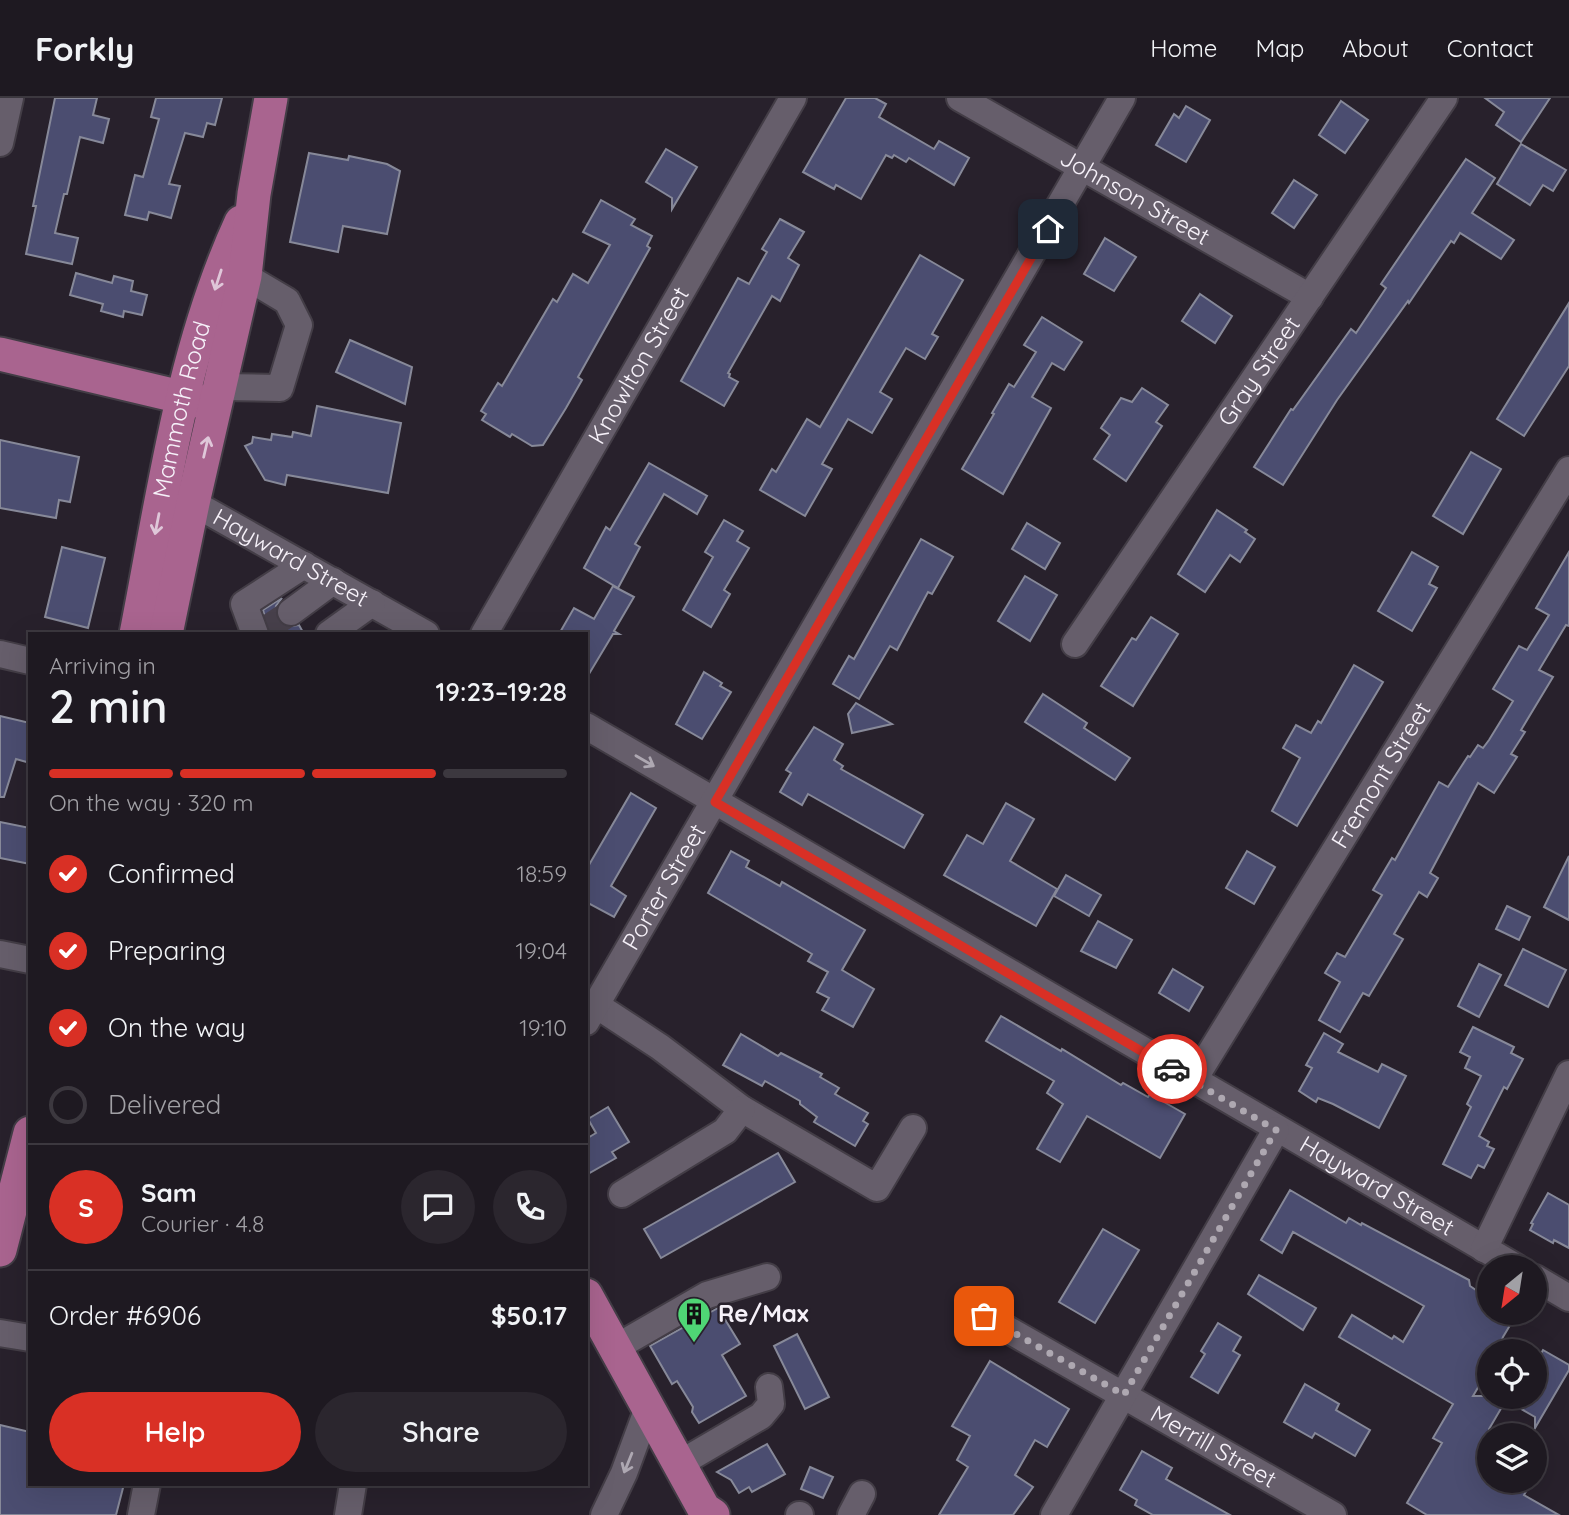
<!DOCTYPE html>
<html lang="en">
<head>
<meta charset="utf-8">
<style>
  body { margin:0; font-family:Quicksand,sans-serif; background:#2b262e; color:#f1f3f6; height:100vh; display:flex; flex-direction:column; font-size:26px; white-space:nowrap }
  * { box-sizing:border-box; margin:0 }
  p { font-size:23px; color:#a1a0a5 }
  .icon { flex:none; width:38px; height:38px; fill:none; stroke:currentColor; stroke-width:2; stroke-linecap:round; stroke-linejoin:round }
  .map { position:relative; flex:1; overflow:hidden }
  .panel { position:absolute; left:28px; top:534px; width:560px; height:854px; display:flex; flex-direction:column; background:#1e1921; border-radius:0px; box-shadow:0 7px 28px #0002,0 0 0 2px #3c383f }
  .panel>* { flex:none }
  .needle { width:46px; rotate:210deg }
  .fabs { position:absolute; left:1477px; top:1157px; display:grid; gap:14px }
  .fabs a { display:grid; place-items:center; width:70px; height:70px; border-radius:50%; background:#1e1921; box-shadow:0 7px 28px #0002,0 0 0 2px #3c383f; font-size:35px }
  .pin { position:absolute; display:grid; place-items:center; width:60px; height:60px; color:#fff; margin:-30px; border-radius:14px; box-shadow:0 4px 10px #0006 }
  .courier { position:absolute; display:grid; place-items:center; width:70px; height:70px; margin:-35px; border:5px solid #d93025; border-radius:50%; background:#fff; color:#222; box-shadow:0 2px 9px #0007 }
  .headline em { font-style:normal; font-weight:600 }
  .headline div { display:flex; flex-direction:column-reverse }
  .headline { display:flex; align-items:center; justify-content:space-between; height:119px; padding:0 21px }
  h1 { font-size:46px; font-weight:600; line-height:52px }
  .bar { display:grid; grid-template-columns:repeat(4,1fr); gap:10px 7px; align-content:center; height:84px; padding:0 21px }
  .bar i { height:9px; border-radius:5px; background:#3c383f }
  .bar .on { background:#d93025 }
  .bar p { grid-column:span 4 }
  .line { display:flex; align-items:center; gap:18px; padding:0 21px; border-top:2px solid #3c383f }
  .line div { flex:1 }
  .round { display:grid; place-items:center; flex:none; width:74px; height:74px; border-radius:37px; background:#2b262e }
  ol { padding:0 21px; list-style:none }
  li { display:flex; align-items:center; gap:21px; height:77px }
  li p { margin-inline-start:auto }
  li .icon { padding:7px; border-radius:50%; background:#d93025; color:#fff; stroke-width:4 }
  li:last-child { color:#a1a0a5 }
  li i { width:38px; height:38px; border:4px solid #3c383f; border-radius:50% }
  .button { display:flex; gap:14px; margin-top:auto; padding:14px 21px }
  .button a { flex:1; height:80px; border-radius:42px; background:#d93025; color:#fff; font-size:28px; font-weight:600; line-height:80px; text-align:center }
  .button a+a { background:#2b262e; color:#f1f3f6 }
  header { display:flex; align-items:center; gap:42px; box-sizing:border-box; height:98px; padding:0 35px; background:#1e1921; border-bottom:2px solid #3c383f }
  header strong { font-size:33px }
  nav { display:flex; gap:38px; margin-inline-start:auto; font-size:24px }
  .map>svg:first-child { display:block }
  .building { fill:#4b4d70; stroke:#878999; stroke-width:2 }
  .lines { fill:none; stroke-linecap:round; stroke-linejoin:round }
  .minor-tunnel { stroke:#47404b; stroke-width:26; stroke-dasharray:26 13; stroke-linecap:butt }
  .minor-casing { stroke:#433d46; stroke-width:30 }
  .major-casing { stroke:#433d46; stroke-width:37 }
  .minor { stroke:#665e6b; stroke-width:26 }
  .major { stroke:#a9648f; stroke-width:33 }
  .oneway { stroke:#dfc7d9 }
  .oneway2 { stroke:#aea8b2 }
  .done { stroke:#aea8b1; stroke-width:7; stroke-dasharray:0 12.6 }
  .route { stroke:#d93025; stroke-width:9 }
  .labels { text-anchor:middle; stroke-width:5; stroke-linejoin:round; paint-order:stroke }
  .street-label { font-size:24px; fill:#f6f1f9; stroke:#28212c }
  .poi-label { font-size:24px; font-weight:bold; fill:#f6f1f9; stroke:#28212c; text-anchor:start }
</style>
</head>
<body>
<header>
<strong>Forkly</strong>
<nav><a>Home</a><a>Map</a><a>About</a><a>Contact</a></nav>
</header>
<div class="map">
<svg width="1569" height="1417" viewBox="0 0 1569 1417">
  <rect width="100%" height="100%" fill="#28212c"/>
  <g class="building">
    <polygon points="55,0 97,0 93,17 109,21 103,45 80,39 67,96 64,96 55,135 78,140 72,166 26,156 36,108 33,108"/>
    <polygon points="156,0 222,0 215,27 207,25 203,39 185,35 169,86 180,88 171,120 149,114 147,122 125,117 135,77 143,79 159,21 151,19"/>
    <polygon points="846,0 875,0 886,6 879,19 934,51 939,43 969,60 954,87 909,60 906,64 894,57 892,60 886,57 861,101 836,87 834,91 803,74"/>
    <polygon points="1485,0 1550,0 1521,44 1496,27 1504,14"/>
    <polygon points="1341,3 1368,22 1345,55 1319,37"/>
    <polygon points="1186,8 1210,22 1186,64 1156,47 1174,16 1179,20"/>
    <polygon points="1521,46 1566,72 1553,93 1543,87 1530,107 1497,86"/>
    <polygon points="666,51 697,69 672,111 672,100 646,84"/>
    <polygon points="309,55 348,62 349,58 387,66 400,73 387,136 343,128 338,154 290,144"/>
    <polygon points="1466,61 1495,80 1472,115 1514,142 1501,161 1460,135 1454,145 1451,143 1409,205 1408,203 1337,302 1283,387 1254,369 1291,311 1293,312 1351,231 1356,235 1386,190 1381,186"/>
    <polygon points="1294,82 1317,97 1294,130 1272,115"/>
    <polygon points="601,102 635,121 631,127 652,138 647,148 650,150 578,279 582,282 566,310 543,347 532,348 512,336 510,339 482,322 486,316 481,313 498,285 502,288 553,201 557,204 573,176 588,185 610,147 583,134"/>
    <polygon points="780,121 804,134 788,160 799,167 780,203 772,198 728,275 730,276 729,279 738,284 724,308 681,283 738,180 749,186 767,154 762,151"/>
    <polygon points="1105,140 1136,159 1114,193 1084,176"/>
    <polygon points="920,157 963,182 932,236 938,239 925,261 906,250 880,294 892,301 872,335 848,321 822,366 832,371 805,418 760,392 772,371 776,374 807,321 820,329"/>
    <polygon points="76,175 112,185 114,178 133,183 131,193 147,197 142,217 124,213 123,219 101,213 103,206 70,197"/>
    <polygon points="1200,196 1232,218 1215,245 1182,223"/>
    <polygon points="1569,205 1569,268 1524,338 1497,321"/>
    <polygon points="1042,219 1082,244 1064,272 1052,265 1032,299 1051,310 1003,396 962,371 994,316 992,315 1009,286 1014,289 1036,254 1024,247"/>
    <polygon points="350,242 412,269 405,306 336,274"/>
    <polygon points="1142,290 1168,307 1156,324 1162,328 1126,383 1094,361 1110,337 1101,330 1121,300 1132,304"/>
    <polygon points="317,308 401,325 388,395 287,377 285,387 265,382 245,348 252,345 253,339 271,342 272,336 292,339 293,334 311,338"/>
    <polygon points="0,342 79,359 70,404 59,402 56,420 0,410"/>
    <polygon points="1471,354 1501,371 1463,436 1433,418"/>
    <polygon points="649,365 707,398 697,416 664,396 635,446 640,449 618,490 584,470 606,429 610,432"/>
    <polygon points="1217,412 1247,432 1245,434 1255,441 1240,464 1230,457 1205,494 1178,476"/>
    <polygon points="724,422 743,433 737,443 749,450 724,492 730,496 711,529 683,512 713,459 705,454"/>
    <polygon points="1027,425 1060,445 1045,471 1012,451"/>
    <polygon points="921,441 953,459 932,496 928,494 897,552 890,548 859,601 833,586 849,558 854,561"/>
    <polygon points="62,449 105,460 88,530 45,519"/>
    <polygon points="1412,454 1438,469 1429,486 1437,490 1412,533 1378,513"/>
    <polygon points="1569,454 1569,528 1566,527 1539,572 1553,579 1521,632 1525,634 1511,656 1517,659 1494,695 1478,685 1430,775 1438,780 1427,799 1419,794 1394,836 1403,841 1369,898 1363,895 1340,934 1319,922 1340,884 1325,875 1337,855 1345,859 1382,797 1373,792 1392,760 1395,762 1439,684 1448,689 1468,658 1470,659 1478,647 1483,650 1489,642 1513,603 1493,591 1519,548 1527,552 1549,517 1536,510"/>
    <polygon points="1025,478 1057,497 1030,543 998,523"/>
    <polygon points="613,488 634,499 614,533 619,536 613,536 586,581 586,536 559,536 574,510 594,521"/>
    <polygon points="282,500 276,508 275,515 278,523 285,529 299,527 304,536 270,536 263,512"/>
    <polygon points="1151,519 1178,536 1133,608 1101,588 1132,540 1136,542"/>
    <polygon points="1354,567 1383,584 1297,728 1272,713 1300,660 1283,650 1296,627 1311,635 1318,623 1321,625"/>
    <polygon points="704,574 722,585 720,588 731,594 702,641 676,626"/>
    <polygon points="1043,596 1087,625 1084,630 1130,660 1115,682 1025,624"/>
    <polygon points="856,605 892,626 852,635 848,616"/>
    <polygon points="0,618 30,625 30,665 16,661 4,699 0,699"/>
    <polygon points="814,629 843,646 834,662 843,668 841,671 923,717 904,750 808,696 802,707 780,694 791,675 786,672"/>
    <polygon points="631,695 656,710 611,788 626,798 614,819 586,804 586,772"/>
    <polygon points="1006,705 1034,721 1010,763 1057,791 1036,828 944,777 967,737 983,746"/>
    <polygon points="0,724 30,730 30,766 0,760"/>
    <polygon points="731,753 749,763 746,769 780,788 782,784 865,832 842,872 874,891 853,929 822,912 829,900 817,894 828,874 808,863 812,856 708,795"/>
    <polygon points="1247,753 1275,769 1254,806 1226,790"/>
    <polygon points="1569,758 1569,822 1544,809"/>
    <polygon points="1066,777 1101,797 1089,818 1054,798"/>
    <polygon points="1507,808 1530,819 1519,842 1496,831"/>
    <polygon points="1098,823 1132,842 1116,870 1081,853"/>
    <polygon points="1523,851 1566,872 1548,909 1505,887"/>
    <polygon points="1479,866 1501,877 1479,919 1458,908"/>
    <polygon points="1173,871 1203,889 1189,913 1159,895"/>
    <polygon points="1001,918 1061,953 1062,951 1121,987 1123,985 1148,999 1150,996 1185,1016 1160,1060 1087,1018 1060,1064 1037,1051 1063,1006 1047,995 1054,983 986,943"/>
    <polygon points="1473,929 1514,949 1511,955 1523,961 1507,991 1504,989 1479,1038 1489,1044 1487,1048 1494,1051 1484,1070 1478,1067 1471,1080 1443,1066 1471,1009 1467,1006 1481,978 1465,970 1470,959 1460,954"/>
    <polygon points="1324,935 1343,946 1338,954 1378,974 1382,966 1406,978 1379,1030 1333,1006 1318,1000 1316,1004 1299,993 1312,970 1306,967"/>
    <polygon points="741,936 778,958 781,955 822,976 820,979 839,990 835,996 868,1015 863,1023 868,1026 855,1048 814,1024 817,1019 800,1006 800,1003 765,983 762,988 723,967"/>
    <polygon points="608,1009 629,1044 612,1054 616,1060 586,1077 586,1041 596,1035 588,1021"/>
    <polygon points="778,1055 795,1084 661,1160 644,1131"/>
    <polygon points="1290,1092 1346,1125 1349,1120 1361,1127 1362,1125 1469,1182 1470,1188 1489,1201 1489,1214 1518,1214 1503,1239 1499,1250 1489,1253 1489,1271 1473,1298 1535,1298 1535,1266 1543,1252 1569,1267 1569,1272 1535,1330 1535,1319 1506,1302 1489,1331 1489,1382 1532,1382 1524,1397 1559,1417 1427,1417 1407,1405 1442,1345 1433,1340 1453,1306 1339,1239 1352,1217 1392,1241 1394,1238 1403,1244 1424,1208 1293,1134 1282,1155 1261,1142"/>
    <polygon points="1548,1095 1569,1107 1569,1150 1554,1142 1553,1145 1530,1132 1533,1126 1531,1125"/>
    <polygon points="1103,1131 1139,1152 1095,1225 1059,1204"/>
    <polygon points="1259,1177 1316,1210 1303,1232 1248,1196"/>
    <polygon points="718,1210 740,1246 722,1257 746,1298 699,1325 692,1314 693,1309 677,1283 672,1286 650,1248"/>
    <polygon points="1218,1225 1241,1239 1233,1253 1240,1257 1218,1295 1191,1279 1205,1256 1201,1253"/>
    <polygon points="797,1236 829,1299 805,1311 774,1248"/>
    <polygon points="990,1263 1069,1311 1047,1349 1035,1342 1015,1377 1033,1389 1013,1417 939,1417 968,1369 957,1362 970,1338 952,1328"/>
    <polygon points="1305,1286 1339,1306 1336,1312 1370,1332 1355,1358 1315,1335 1312,1340 1284,1324"/>
    <polygon points="0,1327 30,1334 30,1386 124,1386 116,1417 0,1417"/>
    <polygon points="767,1346 785,1376 752,1394 749,1389 739,1395 731,1382 717,1374"/>
    <polygon points="1142,1353 1172,1370 1166,1381 1230,1417 1153,1417 1135,1407 1137,1402 1120,1392"/>
    <polygon points="810,1369 833,1379 823,1400 801,1391"/>
  </g>
  <g class="lines">
    <polyline class="minor-tunnel" points="266,531 291,514"/>
    <g class="minor-casing">
      <g id="minor">
        <path id="s1" d="M960,0L1310,199"/>
        <polyline points="0,45 10,0"/>
        <polyline points="220,289 280,290 299,227 287,203 245,178"/>
        <path id="s2" d="M193,405L426,536"/>
        <polyline points="291,514 333,483"/>
        <polyline points="255,536 244,506 304,467"/>
        <polyline points="329,536 372,505"/>
        <path id="s3" d="M484,536L793,0"/>
        <path id="s4" d="M1075,546L1444,0"/>
        <polyline points="0,556 30,563"/>
        <path id="s5" d="M586,628L1516,1169"/>
        <polyline points="0,856 30,862"/>
        <polyline points="596,907 660,949 742,1011 877,1090 913,1030"/>
        <path id="s6" d="M586,924L1122,0"/>
        <path id="s7" d="M1193,983L1569,372"/>
        <polyline points="622,1096 725,1033 742,1011"/>
        <polyline points="1484,1151 1569,976"/>
        <polyline points="1535,1180 1569,1200"/>
        <path id="s8" d="M984,1218L1333,1417"/>
        <polyline points="0,1235 30,1240"/>
        <polyline points="615,1250 707,1197 767,1179"/>
        <polyline points="679,1366 761,1318 771,1306 769,1289"/>
        <polyline points="141,1417 147,1386"/>
        <polyline points="348,1417 353,1386"/>
        <polyline points="604,1417 624,1375 648,1310"/>
        <polyline points="799,1417 800,1417"/>
        <polyline points="851,1417 862,1396"/>
        <polyline points="1054,1417 1276,1032"/>
      </g>
    </g>
    <g class="major-casing">
      <g id="major">
        <polyline points="0,256 202,304"/>
        <path id="s9" d="M136,536C163,398 182,252 241,124"/>
        <polyline points="166,536 193,405 245,178 254,96 271,0"/>
        <polyline points="0,1152 30,1035"/>
        <polyline points="586,1197 704,1411 713,1417"/>
      </g>
    </g>
    <use href="#minor" class="minor"/>
    <use href="#major" class="major"/>
  </g>
  <defs><path id="oneway-shaft" d="M-6 0H5M1.5-3L5.5 0L1.5 3" fill="none" stroke-width="1.6" stroke-linecap="round" stroke-linejoin="round" transform="scale(1.75)"/></defs>
  <g class="oneway">
    <use href="#oneway-shaft" transform="translate(218 182) rotate(108)"/>
    <use href="#oneway-shaft" transform="translate(206 349) rotate(-77)"/>
    <use href="#oneway-shaft" transform="translate(157 426) rotate(101)"/>
  </g>
  <g class="oneway2">
    <use href="#oneway-shaft" transform="translate(645 663) rotate(30)"/>
    <use href="#oneway-shaft" transform="translate(628 1365) rotate(112)"/>
  </g>
  <g class="lines">
    <polyline class="done" points="984,1218 1124,1297 1276,1032 1172,971"/>
    <polyline class="route" points="1048,131 715,704 1172,971"/>
  </g>
  <defs>
    <g id="building-pin" transform="scale(1.75)"><path d="M0 17L-7.5 6A9.5 9.5 0 1 1 7.5 6Z" fill="#4fd675" stroke="#28212c"/><path d="M-4-6H4V6H1V3H-1V6H-4ZM-2.5-4.3h1.7v1.8h-1.7ZM.8-4.3h1.7v1.8H.8ZM-2.5-1h1.7V.8h-1.7ZM.8-1h1.7V.8H.8Z" fill="#111"/></g>
  </defs>
  <g fill-rule="evenodd">
    <use href="#building-pin" x="694" y="1216"/>
  </g>
  <g class="labels">
    <g class="street-label">
      <text dy="8" stroke="none"><textPath href="#s1" startOffset="201">Johnson Street</textPath></text>
      <text dy="8" stroke="none"><textPath href="#s3" startOffset="310">Knowlton Street</textPath></text>
      <text dy="8" stroke="none"><textPath href="#s4" startOffset="329">Gray Street</textPath></text>
      <text dy="8" stroke="none"><textPath href="#s9" startOffset="229">Mammoth Road</textPath></text>
      <text dy="8" stroke="none"><textPath href="#s2" startOffset="112">Hayward Street</textPath></text>
      <text dy="8" stroke="none"><textPath href="#s7" startOffset="359">Fremont Street</textPath></text>
      <text dy="8" stroke="none"><textPath href="#s6" startOffset="156">Porter Street</textPath></text>
      <text dy="8" stroke="none"><textPath href="#s5" startOffset="915">Hayward Street</textPath></text>
      <text dy="8" stroke="none"><textPath href="#s8" startOffset="264">Merrill Street</textPath></text>
    </g>
    <g class="poi-label">
      <text x="718" y="1224">Re/Max</text>
    </g>
  </g>
</svg>
<div class="fabs">
<a><svg class="needle" viewBox="-14 -14 28 28"><path d="M0-13l5 13h-10z" fill="#e53935"/><path d="M0 13l5-13h-10z" fill="#a1a0a5"/></svg></a>
<a><svg class="icon" aria-label="locate" viewBox="0 0 24 24"><circle cx="12" cy="12" r="6"/><path d="M12 2v4M12 18v4M2 12h4M18 12h4"/></svg></a>
<a><svg class="icon" aria-label="layers" viewBox="0 0 24 24"><path d="M12 4l9 5-9 5-9-5zM3 14l9 5 9-5"/></svg></a>
</div>
<div class="pin" style="left:984px;top:1218px;background:#ea580c"><svg class="icon" aria-label="bag" viewBox="0 0 24 24"><path d="M5 8h14l-1 12H6zM9 8a3 3 0 0 1 6 0"/></svg></div>
<div class="pin" style="left:1048px;top:131px;background:#1f2937"><svg class="icon" aria-label="home" viewBox="0 0 24 24"><path d="M3 11l9-7 9 7M6 9v11h12V9"/></svg></div>
<div class="courier" style="left:1172px;top:971px"><svg class="icon" aria-label="car" viewBox="0 0 24 24"><path d="M5 17H2v-5l4-1 3-4h7l3 4 3 1v5h-3M9 17h6M6 11h13"/><circle cx="7" cy="17" r="2"/><circle cx="17" cy="17" r="2"/></svg></div>
<section class="panel">
<div class="headline"><div><h1>2 min</h1><p>Arriving in</p></div><em>19:23–19:28</em></div>
<div class="bar"><i class="on"></i><i class="on"></i><i class="on"></i><i></i><p>On the way · 320 m</p></div>
<ol>
<li><svg class="icon" aria-label="check" viewBox="0 0 24 24"><path d="M5 12l5 5 9-10"/></svg>Confirmed<p>18:59</p></li>
<li><svg class="icon" aria-label="check" viewBox="0 0 24 24"><path d="M5 12l5 5 9-10"/></svg>Preparing<p>19:04</p></li>
<li><svg class="icon" aria-label="check" viewBox="0 0 24 24"><path d="M5 12l5 5 9-10"/></svg>On the way<p>19:10</p></li>
<li><i></i>Delivered</li>
</ol>
<div class="line" style="height:126px"><b class="round" style="background:#d93025;color:#fff">S</b><div><b>Sam</b><p>Courier · 4.8</p></div><a class="round"><svg class="icon" aria-label="chat" viewBox="0 0 24 24"><path d="M4 5h16v11H9l-5 4z"/></svg></a><a class="round"><svg class="icon" aria-label="phone" viewBox="0 0 24 24"><path d="M5 4h4l2 5-3 2q2 4 5 5l2-3 5 2v4C11 20 4 13 5 4z"/></svg></a></div>
<div class="line" style="height:91px"><div>Order #6906</div><b>$50.17</b></div>
<div class="button"><a>Help</a><a>Share</a></div>
</section>
</div>
</body>
</html>
